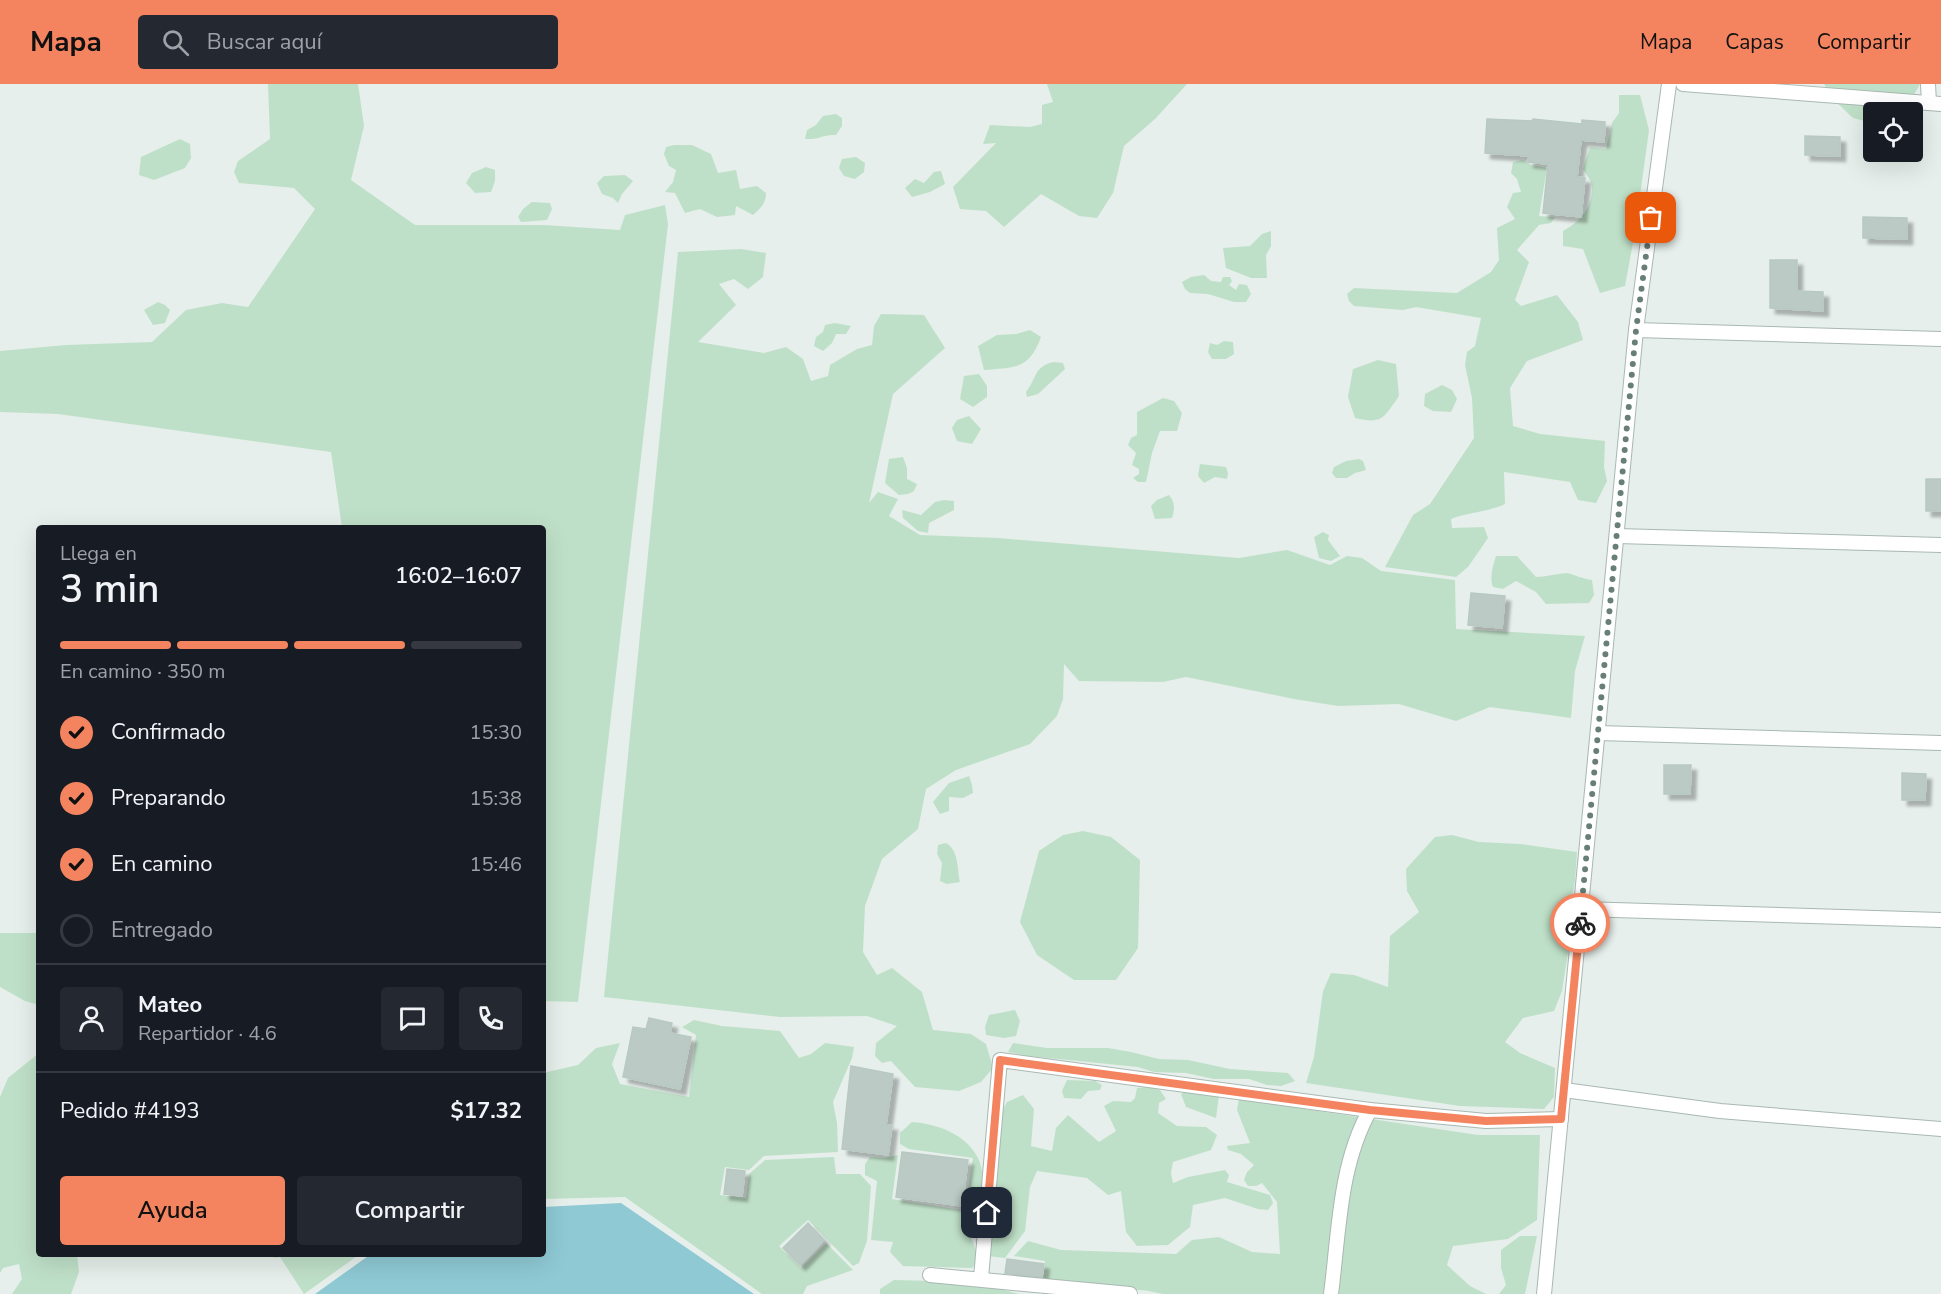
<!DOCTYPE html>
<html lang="es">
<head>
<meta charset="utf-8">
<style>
  body { margin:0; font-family:"Nunito Sans",sans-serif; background:#242831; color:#f1f3f6; height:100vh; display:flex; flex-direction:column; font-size:22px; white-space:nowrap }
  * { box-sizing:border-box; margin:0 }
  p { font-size:20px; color:#9ea1a6 }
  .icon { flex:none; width:33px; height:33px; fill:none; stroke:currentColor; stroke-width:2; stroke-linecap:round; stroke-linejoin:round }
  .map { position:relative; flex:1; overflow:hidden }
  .details { position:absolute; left:36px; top:441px; width:510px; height:732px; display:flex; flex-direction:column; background:#171b24; border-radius:6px; box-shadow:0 6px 24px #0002 }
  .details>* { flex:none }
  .fabs { position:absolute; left:1863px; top:18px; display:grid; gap:12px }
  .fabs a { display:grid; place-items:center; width:60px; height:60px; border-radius:6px; background:#171b24; box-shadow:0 6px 24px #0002; font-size:30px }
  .pin { position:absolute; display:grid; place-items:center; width:51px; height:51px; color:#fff; margin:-26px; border-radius:12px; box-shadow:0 3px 9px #0006 }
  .courier { position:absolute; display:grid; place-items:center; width:60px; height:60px; margin:-30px; border:4px solid #f4845f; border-radius:50%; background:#fff; color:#222; box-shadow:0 2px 8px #0007 }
  .summary em { font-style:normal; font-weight:600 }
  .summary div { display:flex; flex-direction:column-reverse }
  .summary { display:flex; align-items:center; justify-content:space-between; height:102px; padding:0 24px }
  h1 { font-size:39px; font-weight:600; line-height:45px }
  .bar { display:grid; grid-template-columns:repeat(4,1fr); gap:9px 6px; align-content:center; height:72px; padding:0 24px }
  .bar i { height:8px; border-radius:4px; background:#363941 }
  .bar .selected { background:#f4845f }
  .bar p { grid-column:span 4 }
  .line { display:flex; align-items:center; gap:15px; padding:0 24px; border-top:2px solid #363941 }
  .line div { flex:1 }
  .round { display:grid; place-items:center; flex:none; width:63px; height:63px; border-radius:6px; background:#242831 }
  ol { padding:0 24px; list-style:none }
  li { display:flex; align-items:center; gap:18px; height:66px }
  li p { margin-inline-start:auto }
  li .icon { padding:6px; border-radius:50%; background:#f4845f; color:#111; stroke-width:4 }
  li:last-child { color:#9ea1a6 }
  li i { width:33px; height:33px; border:3px solid #363941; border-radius:50% }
  .cta { display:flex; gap:12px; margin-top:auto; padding:12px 24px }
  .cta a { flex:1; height:69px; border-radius:6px; background:#f4845f; color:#111; font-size:24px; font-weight:600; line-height:69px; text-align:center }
  .cta a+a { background:#242831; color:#f1f3f6 }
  header { display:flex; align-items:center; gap:36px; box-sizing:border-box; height:84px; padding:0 30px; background:#f4845f; color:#111 }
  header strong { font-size:28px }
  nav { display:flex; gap:33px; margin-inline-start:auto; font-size:21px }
  .search { width:420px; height:54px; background:#242831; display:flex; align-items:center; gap:15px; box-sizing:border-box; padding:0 21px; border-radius:6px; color:#9ea1a6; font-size:22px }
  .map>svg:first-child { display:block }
  .green { fill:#bfe0c8 }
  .water { fill:#8ec9d4 }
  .building { fill:#bbcac4; stroke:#b8c9c2; stroke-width:1.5; filter:url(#shadow) }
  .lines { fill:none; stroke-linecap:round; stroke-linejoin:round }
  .street-casing { stroke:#a8b8b2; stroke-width:16 }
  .street { stroke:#fff; stroke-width:14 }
  .done { stroke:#687f78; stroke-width:6; stroke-dasharray:0 10.8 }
  .route { stroke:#f4845f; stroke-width:8 }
</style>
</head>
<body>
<header>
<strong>Mapa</strong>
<div class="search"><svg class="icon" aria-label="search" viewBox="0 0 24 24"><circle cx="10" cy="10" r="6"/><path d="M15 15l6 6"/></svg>Buscar aquí</div>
<nav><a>Mapa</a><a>Capas</a><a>Compartir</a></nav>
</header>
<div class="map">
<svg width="1941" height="1210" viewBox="0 0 1941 1210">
  <defs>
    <filter id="shadow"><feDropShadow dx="5.5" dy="5.5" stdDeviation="1.5" flood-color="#0004"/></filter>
  </defs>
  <rect width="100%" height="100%" fill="#e6efeb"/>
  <g class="green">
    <polygon points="268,0 358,0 364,42 351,96 415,141 544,141 620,146 625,131 665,121 668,140 578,918 543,917 543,444 342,444 331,368 58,330 0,328 0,267 66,261 152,258 186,226 222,219 248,223 315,125 294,104 239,99 234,88 238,77 270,55"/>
    <polygon points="1047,0 1187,0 1155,35 1124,62 1113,109 1097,134 1079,132 1041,110 1004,143 986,127 960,125 953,103 996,59 983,60 990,41 1030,43 1042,40 1042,21 1053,18"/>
    <path d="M1824,0H1920C1903,30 1909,28 1874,28L1873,39L1853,34L1833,15Z"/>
    <path d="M1619,11H1640L1649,46L1635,148L1625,202L1600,209L1583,165L1563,162V147C1581,137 1593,123 1592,102C1591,96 1586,90 1583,85L1590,63L1606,65L1612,39L1619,29Z"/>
    <path d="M836,30L842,34V42L836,51C823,50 820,56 805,55L807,46L816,41L823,32Z"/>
    <polygon points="180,55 190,60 191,74 185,84 154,96 139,91 141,73"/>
    <path d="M674,61H692L711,70L718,89L736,86L740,105L757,102L766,109C766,119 761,124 753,131L736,122L735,131L717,133L700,125L685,129L675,109L665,108L673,98L676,86L669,82L664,70L666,63Z"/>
    <polygon points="856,73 865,79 864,88 855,95 844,92 839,84 842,75"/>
    <path d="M1523,76L1531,81L1547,84L1539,132L1555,133L1551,139L1539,141L1517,166L1529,178L1515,216L1521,222L1557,211L1578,238L1583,256L1527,277L1510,304L1513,342L1540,350L1605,357L1604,383L1607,397L1596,419L1578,416L1570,398L1504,388L1505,420C1488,428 1469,428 1451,435L1452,444L1484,443L1488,454L1468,483L1456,493L1385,483L1413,431L1430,420L1474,354L1472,314L1465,281L1467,268L1475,262L1481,234L1416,223L1403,226L1354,222L1349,217L1347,210L1354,204L1457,209L1491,188L1499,176L1497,144L1515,135L1507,123L1513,109L1521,108L1517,95L1511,89L1513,78Z"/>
    <polygon points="486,83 495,86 495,97 491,108 475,109 466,99 472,89"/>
    <polygon points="941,87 945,100 930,108 912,113 905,104 915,95 924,99 934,88"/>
    <polygon points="625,91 633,97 622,110 618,119 613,114 602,110 597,99 604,92"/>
    <polygon points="532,118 550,119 552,125 547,136 521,138 518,133 523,125"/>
    <polygon points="1271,147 1271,162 1266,171 1267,194 1251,194 1226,184 1223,164 1250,162 1262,150"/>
    <polygon points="741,165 766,169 763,193 748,205 734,195 719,200 736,221 698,258 764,269 786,263 803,275 811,297 828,292 830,281 857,265 872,261 874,242 881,230 924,231 945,264 893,310 869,419 878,408 898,415 889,432 920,451 998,454 1239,474 1287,466 1330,481 1347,472 1362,474 1381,487 1455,496 1456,545 1585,552 1575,587 1571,634 1490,623 1456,637 1399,620 1338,622 1294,615 1186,593 1163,598 1079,597 1064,580 1063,615 1057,632 1030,660 956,686 926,705 918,745 882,775 865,822 863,868 877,891 892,884 922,908 933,946 971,950 986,960 993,984 981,998 959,1007 915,1003 891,977 882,979 875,972 876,959 897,942 867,932 780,933 604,913 678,168"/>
    <polygon points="1204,191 1211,197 1221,198 1223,193 1230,193 1232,197 1229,201 1236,206 1239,200 1247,201 1251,210 1246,218 1234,218 1208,210 1190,209 1185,205 1182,198 1191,193"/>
    <polygon points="158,218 165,221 170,226 165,239 153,241 144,226"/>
    <polygon points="835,239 851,242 846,250 836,250 832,259 823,267 814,262 816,253 823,248 825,241"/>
    <path d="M1030,246L1041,253C1029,286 1015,283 984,286L978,262L997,251L1016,250Z"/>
    <polygon points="1224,257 1233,258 1234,270 1226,275 1212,275 1208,268 1210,259 1217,261"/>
    <path d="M1378,276L1396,280L1399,312C1384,333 1383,341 1355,334L1348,313L1353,285Z"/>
    <path d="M1054,278L1063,279L1065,285L1038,310L1027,313L1026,308C1037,294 1034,282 1054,278Z"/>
    <polygon points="979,290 987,302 987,313 973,323 960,315 964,292"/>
    <polygon points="1442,301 1452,306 1457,315 1451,328 1433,327 1424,322 1425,310"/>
    <polygon points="1163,314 1174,317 1182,329 1177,347 1160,347 1152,369 1146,398 1138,398 1133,394 1139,390 1139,385 1132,381 1136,369 1128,361 1131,354 1137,351 1137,328"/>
    <polygon points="969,332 981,345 972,360 957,357 952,344 957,336"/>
    <polygon points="903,373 907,384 907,395 917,400 914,407 908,410 899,411 885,399 889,375"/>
    <polygon points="1359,375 1363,377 1366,386 1355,389 1347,394 1336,394 1332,389 1334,383 1346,377"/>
    <polygon points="1200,380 1226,383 1228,389 1227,395 1215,393 1204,399 1198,392"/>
    <path d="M1169,411C1175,418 1175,425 1172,434L1155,435L1151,422L1157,416Z"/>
    <polygon points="944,416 954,417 954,426 929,439 928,449 918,447 903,434 902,426 921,431 935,418"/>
    <polygon points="1323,448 1329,451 1328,456 1340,472 1331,477 1319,474 1314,453"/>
    <path d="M1496,472H1517L1536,493C1544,493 1561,489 1567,489C1575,491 1583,495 1592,496L1594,511L1589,519L1546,520L1536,508L1516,497L1503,505L1493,503C1489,493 1493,482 1496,472Z"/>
    <polygon points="969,692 972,701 973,709 963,714 949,713 949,727 940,730 933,718 949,699"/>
    <polygon points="1083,747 1111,753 1140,776 1138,864 1116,896 1074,896 1037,871 1020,838 1039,767 1063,751"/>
    <polygon points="1452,751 1479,758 1520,760 1577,768 1575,797 1568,833 1568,868 1562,907 1554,927 1523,934 1505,958 1520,969 1555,984 1554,1013 1544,1025 1460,1022 1306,999 1314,973 1323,907 1331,889 1354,891 1388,903 1390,852 1419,828 1407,807 1406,785 1435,753"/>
    <path d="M946,759C959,766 957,785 960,798L947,800L940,797L942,779L937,770L938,761Z"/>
    <polygon points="0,849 39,849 39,921 25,917 0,903"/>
    <polygon points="1015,926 1020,937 1016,952 1004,954 986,951 985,943 989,931"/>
    <polygon points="694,936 722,942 780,947 799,974 811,970 825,959 854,963 852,974 833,1018 837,1039 838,1068 764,1072 749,1086 725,1083 720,1111 746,1114 749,1090 765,1076 834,1073 836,1090 860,1090 871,1102 867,1157 859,1179 853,1182 808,1136 779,1162 801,1184 826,1159 853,1186 807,1202 803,1210 762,1210 625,1113 543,1115 543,989 578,981 596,964 620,959 612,980 620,1000 689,1013 696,951 682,943"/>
    <polygon points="1013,959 1047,964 1108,964 1131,968 1159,975 1188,976 1230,985 1288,989 1295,997 1281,1002 1267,1001 1249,995 1214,995 1186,989 1154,988 1138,983 1028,972 1008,968"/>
    <polygon points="39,969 39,1170 77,1170 79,1188 71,1210 12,1210 22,1195 19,1180 3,1184 0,1189 0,1013 8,994"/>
    <polygon points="1067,996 1095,997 1102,1001 1100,1006 1088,1007 1081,1015 1064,1014 1062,1007"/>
    <polygon points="1152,1003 1160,1006 1166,1015 1159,1019 1158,1029 1177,1042 1206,1043 1217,1051 1211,1066 1173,1078 1171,1089 1173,1099 1188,1093 1225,1086 1229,1091 1227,1098 1270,1111 1273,1119 1268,1126 1258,1125 1225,1114 1193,1121 1190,1143 1168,1161 1137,1162 1126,1148 1121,1107 1108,1111 1087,1094 1037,1087 1030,1103 1025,1147 1005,1174 987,1172 976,1157 984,1110 1002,1027 1007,1018 1023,1011 1034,1025 1031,1062 1052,1067 1056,1044 1068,1031 1099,1058 1116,1047 1104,1022 1113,1017 1131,1018 1135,1014 1137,1004"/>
    <polygon points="1189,1005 1219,1011 1216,1034 1186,1023 1181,1010"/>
    <path d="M1239,1015L1478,1051H1540L1537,1136L1508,1155L1453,1162L1447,1181L1470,1202L1486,1210H1164C1156,1209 1148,1206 1140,1206C1108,1206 1062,1210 1031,1207L1043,1199L1045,1177L1014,1172L1028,1157L1061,1166L1176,1170L1192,1156L1219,1153L1252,1168L1280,1170L1277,1118L1262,1099L1256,1102H1248L1244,1096L1247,1088L1254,1081L1241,1070L1228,1066L1227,1062L1250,1059L1237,1026Z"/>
    <path d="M912,1038C965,1042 1002,1078 972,1131L965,1125L973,1074L909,1065L900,1060V1049Z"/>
    <polygon points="898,1071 892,1115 961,1126 979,1175 972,1184 903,1182 890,1168 893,1158 871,1156 877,1097 865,1091 865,1080 870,1073 885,1074"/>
    <polygon points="1520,1152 1537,1152 1525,1210 1499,1210 1506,1201 1501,1184 1501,1166"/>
    <polygon points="272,1170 360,1170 304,1210 280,1173 275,1174"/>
    <polygon points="894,1196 973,1198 1019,1210 880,1210 880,1205"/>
  </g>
  <polygon class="water" points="621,1119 754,1210 315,1210 371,1170 543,1170 543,1123"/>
  <g class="building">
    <polygon points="1487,35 1532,37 1533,35 1582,40 1582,36 1605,38 1604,58 1581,56 1577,93 1585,94 1581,133 1543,129 1548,80 1528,78 1529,72 1485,69"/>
    <polygon points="1805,52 1840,53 1840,72 1805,71"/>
    <polygon points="1863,133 1907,134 1907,155 1863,154"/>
    <polygon points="1770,176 1797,176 1797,207 1823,208 1823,227 1770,224"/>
    <rect x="1926" y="395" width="15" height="32"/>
    <polygon points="1471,509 1505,512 1502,544 1468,541"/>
    <polygon points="1664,681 1691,681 1690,710 1664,710"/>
    <polygon points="1902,689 1926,690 1925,716 1902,716"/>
    <polygon points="649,934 672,939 670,949 691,953 680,1005 623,993 633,943 646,945"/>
    <polygon points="851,982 893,990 886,1041 892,1041 888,1071 842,1065"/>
    <polygon points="902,1068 968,1076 962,1122 896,1113"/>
    <polygon points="727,1085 745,1087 742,1112 724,1110"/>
    <polygon points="808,1139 824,1156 800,1181 783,1164"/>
    <polygon points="1007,1175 1044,1180 1042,1193 1005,1189"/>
  </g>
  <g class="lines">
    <g class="street-casing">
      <g id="street">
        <polyline points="1683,0 1941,20"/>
        <polyline points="1928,0 1929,19"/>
        <polyline points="1636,246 1941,255"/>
        <polyline points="1617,452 1941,461"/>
        <polyline points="1598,649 1941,659"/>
        <polyline points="1581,825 1941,836"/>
        <polyline points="1564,1006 1720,1027 1941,1045"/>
        <polyline points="930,1191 1130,1210"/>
        <polyline points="981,1194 1000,976 1370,1026 1486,1037 1561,1035"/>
        <path d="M1331,1210C1339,1149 1339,1081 1370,1026"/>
        <polyline points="1544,1210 1636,246 1669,0"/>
      </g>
    </g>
    <use href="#street" class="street"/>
  </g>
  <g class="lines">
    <polyline class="done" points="1580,839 1636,246 1651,134"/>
    <polyline class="route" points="987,1129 1000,976 1370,1026 1486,1037 1561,1035 1580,839"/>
  </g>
</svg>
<div class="fabs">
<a><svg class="icon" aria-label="locate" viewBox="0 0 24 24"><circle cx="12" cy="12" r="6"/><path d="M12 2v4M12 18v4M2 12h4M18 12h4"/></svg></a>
</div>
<div class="pin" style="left:1651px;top:134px;background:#ea580c"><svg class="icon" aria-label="bag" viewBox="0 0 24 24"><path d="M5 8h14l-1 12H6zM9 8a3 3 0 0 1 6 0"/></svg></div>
<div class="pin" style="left:987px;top:1129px;background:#1f2937"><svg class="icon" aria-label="home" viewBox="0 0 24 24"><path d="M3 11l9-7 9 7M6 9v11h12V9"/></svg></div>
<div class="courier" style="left:1580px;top:839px"><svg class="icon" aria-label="bike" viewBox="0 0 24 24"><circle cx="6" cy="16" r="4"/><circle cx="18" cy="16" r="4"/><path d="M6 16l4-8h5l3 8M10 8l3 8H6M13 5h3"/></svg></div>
<section class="details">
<div class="summary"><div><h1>3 min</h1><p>Llega en</p></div><em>16:02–16:07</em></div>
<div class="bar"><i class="selected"></i><i class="selected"></i><i class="selected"></i><i></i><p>En camino · 350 m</p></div>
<ol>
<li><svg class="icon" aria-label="check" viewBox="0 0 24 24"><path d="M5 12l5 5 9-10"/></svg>Confirmado<p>15:30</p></li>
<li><svg class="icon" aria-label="check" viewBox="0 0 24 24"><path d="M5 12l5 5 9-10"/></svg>Preparando<p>15:38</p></li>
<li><svg class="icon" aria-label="check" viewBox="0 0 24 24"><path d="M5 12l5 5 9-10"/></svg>En camino<p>15:46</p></li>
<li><i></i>Entregado</li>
</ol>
<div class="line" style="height:108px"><a class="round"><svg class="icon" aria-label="person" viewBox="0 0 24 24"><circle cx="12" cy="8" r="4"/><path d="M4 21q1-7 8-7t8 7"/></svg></a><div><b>Mateo</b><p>Repartidor · 4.6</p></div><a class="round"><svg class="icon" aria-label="chat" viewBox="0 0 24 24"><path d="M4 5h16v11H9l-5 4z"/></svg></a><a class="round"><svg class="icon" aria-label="phone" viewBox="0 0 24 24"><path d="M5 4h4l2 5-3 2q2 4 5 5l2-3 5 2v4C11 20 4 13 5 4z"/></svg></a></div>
<div class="line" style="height:78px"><div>Pedido #4193</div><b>$17.32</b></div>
<div class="cta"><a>Ayuda</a><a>Compartir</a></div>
</section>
</div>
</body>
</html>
